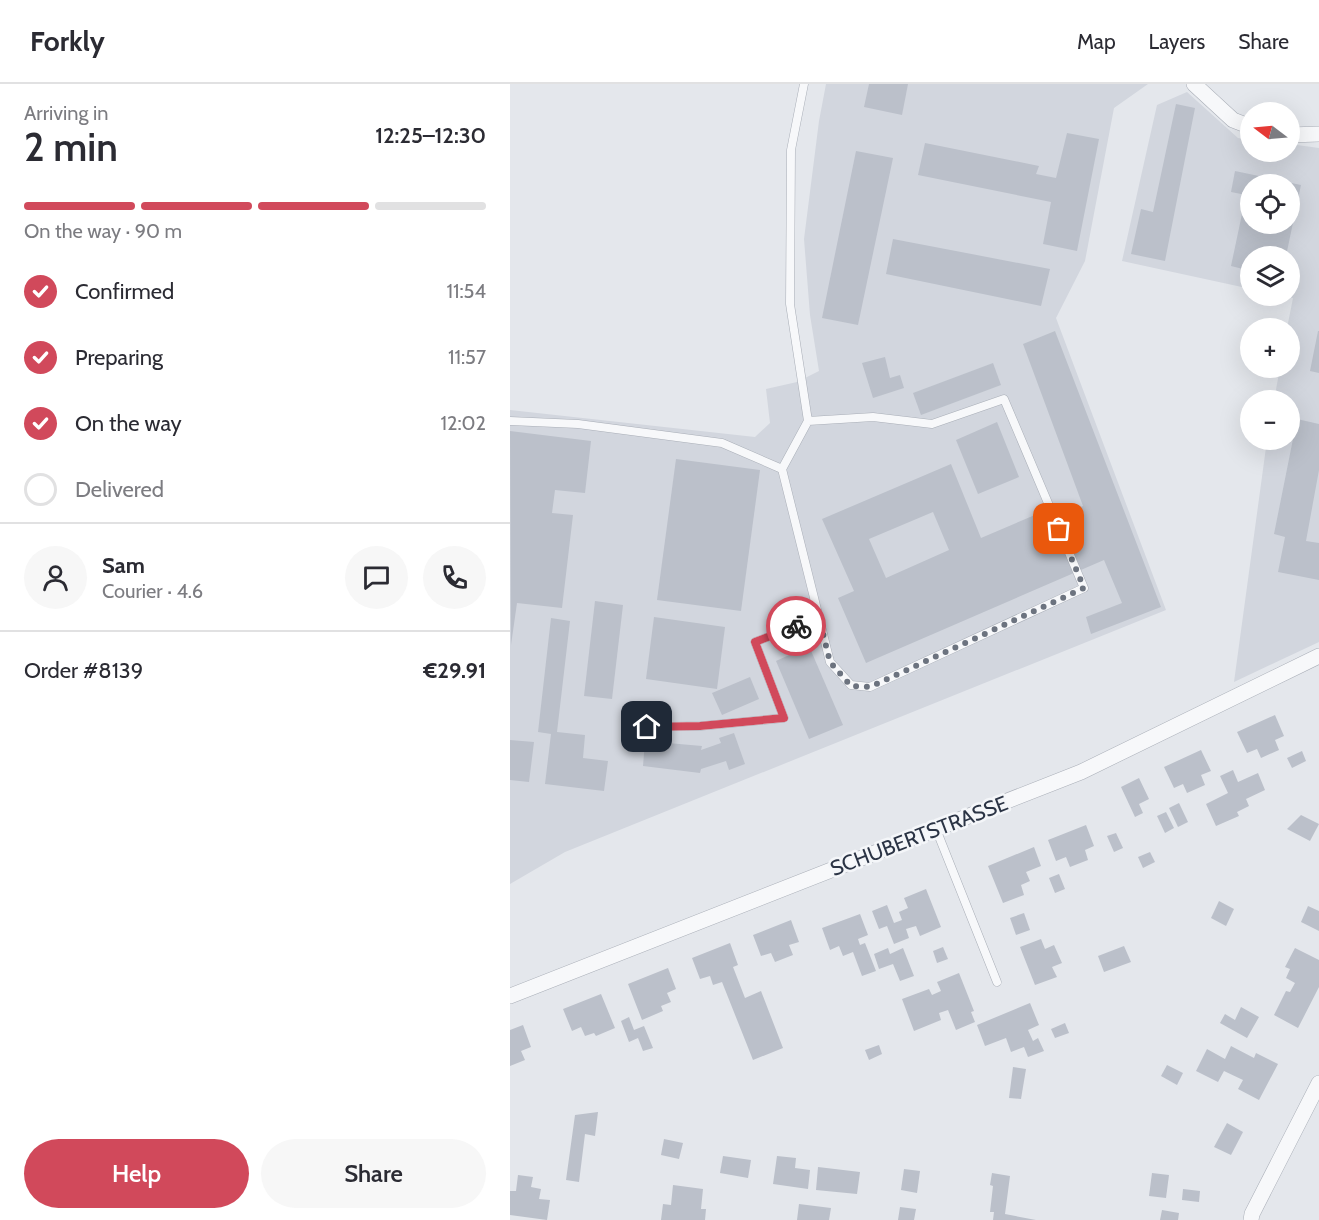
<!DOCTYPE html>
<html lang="en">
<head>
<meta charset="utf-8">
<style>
  body { margin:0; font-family:Cabin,sans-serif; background:#f7f7f7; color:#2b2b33; height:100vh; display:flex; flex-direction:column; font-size:22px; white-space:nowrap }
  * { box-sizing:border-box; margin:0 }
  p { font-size:20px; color:#7c7c81 }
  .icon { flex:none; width:33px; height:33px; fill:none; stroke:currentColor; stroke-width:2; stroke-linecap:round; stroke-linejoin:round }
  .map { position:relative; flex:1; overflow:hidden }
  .sheet { display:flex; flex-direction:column; background:#fff; width:510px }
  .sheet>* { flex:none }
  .needle { width:39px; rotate:286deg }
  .buttons { position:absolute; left:730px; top:18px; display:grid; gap:12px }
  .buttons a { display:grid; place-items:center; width:60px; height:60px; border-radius:50%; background:#fff; box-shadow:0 6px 24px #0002; font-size:30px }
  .pin { position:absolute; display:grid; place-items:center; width:51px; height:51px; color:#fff; margin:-26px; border-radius:12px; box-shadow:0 3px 9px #0006 }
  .courier { position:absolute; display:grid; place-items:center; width:60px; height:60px; margin:-30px; border:4px solid #d1495b; border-radius:50%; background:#fff; color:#222; box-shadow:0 2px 8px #0007 }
  .summary em { font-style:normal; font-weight:600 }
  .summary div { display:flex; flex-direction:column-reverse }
  .summary { display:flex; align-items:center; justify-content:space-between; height:102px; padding:0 24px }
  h1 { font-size:39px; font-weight:600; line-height:45px }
  .bar { display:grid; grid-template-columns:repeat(4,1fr); gap:9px 6px; align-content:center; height:72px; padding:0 24px }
  .bar i { height:8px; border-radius:4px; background:#e1e1e2 }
  .bar .active { background:#d1495b }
  .bar p { grid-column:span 4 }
  .line { display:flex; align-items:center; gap:15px; padding:0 24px; border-top:2px solid #e1e1e2 }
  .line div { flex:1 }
  .round { display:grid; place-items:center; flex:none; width:63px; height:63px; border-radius:32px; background:#f7f7f7 }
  ol { padding:0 24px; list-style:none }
  li { display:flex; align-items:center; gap:18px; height:66px }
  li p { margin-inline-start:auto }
  li .icon { padding:6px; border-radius:50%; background:#d1495b; color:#fff; stroke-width:4 }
  li:last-child { color:#7c7c81 }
  li i { width:33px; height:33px; border:3px solid #e1e1e2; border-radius:50% }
  .button { display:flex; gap:12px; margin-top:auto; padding:12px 24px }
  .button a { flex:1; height:69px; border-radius:36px; background:#d1495b; color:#fff; font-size:24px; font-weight:600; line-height:69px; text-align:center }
  .button a+a { background:#f7f7f7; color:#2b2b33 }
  header { display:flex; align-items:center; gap:36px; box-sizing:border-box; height:84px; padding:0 30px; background:#fff; border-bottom:2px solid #e1e1e2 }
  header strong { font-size:28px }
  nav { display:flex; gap:33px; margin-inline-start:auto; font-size:21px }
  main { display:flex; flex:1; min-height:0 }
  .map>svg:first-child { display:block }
  .built { fill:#d2d6de; fill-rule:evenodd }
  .building { fill:#bbc0ca; fill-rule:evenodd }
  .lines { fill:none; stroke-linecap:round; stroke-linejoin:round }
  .service-casing { stroke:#a9aeb7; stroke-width:9 }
  .minor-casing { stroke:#a9aeb7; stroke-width:16 }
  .service { stroke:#f7f8fa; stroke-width:8 }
  .minor { stroke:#f7f8fa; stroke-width:15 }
  .done { stroke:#6c737f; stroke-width:6; stroke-dasharray:0 10.8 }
  .route { stroke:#d1495b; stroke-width:8 }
  .labels { text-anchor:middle; stroke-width:5; stroke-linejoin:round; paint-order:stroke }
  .street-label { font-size:21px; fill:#2b3445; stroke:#f4f6f9 }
</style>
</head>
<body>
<header>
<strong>Forkly</strong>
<nav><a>Map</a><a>Layers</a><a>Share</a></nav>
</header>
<main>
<section class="sheet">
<div class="summary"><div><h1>2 min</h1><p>Arriving in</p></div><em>12:25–12:30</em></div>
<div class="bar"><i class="active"></i><i class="active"></i><i class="active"></i><i></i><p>On the way · 90 m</p></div>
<ol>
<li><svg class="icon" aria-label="check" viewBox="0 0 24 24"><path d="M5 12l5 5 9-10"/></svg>Confirmed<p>11:54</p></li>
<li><svg class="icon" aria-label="check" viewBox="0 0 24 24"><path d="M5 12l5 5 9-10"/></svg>Preparing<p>11:57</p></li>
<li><svg class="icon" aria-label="check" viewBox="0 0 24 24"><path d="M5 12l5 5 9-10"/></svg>On the way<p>12:02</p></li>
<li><i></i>Delivered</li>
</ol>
<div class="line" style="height:108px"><a class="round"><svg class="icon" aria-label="person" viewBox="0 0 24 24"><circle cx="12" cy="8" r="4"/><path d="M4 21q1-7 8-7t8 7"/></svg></a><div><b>Sam</b><p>Courier · 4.6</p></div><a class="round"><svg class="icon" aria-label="chat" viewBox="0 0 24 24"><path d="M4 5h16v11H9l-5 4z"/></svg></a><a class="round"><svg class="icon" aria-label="phone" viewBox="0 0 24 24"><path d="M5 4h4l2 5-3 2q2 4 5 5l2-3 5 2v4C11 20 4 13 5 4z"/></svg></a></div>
<div class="line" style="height:78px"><div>Order #8139</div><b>€29.91</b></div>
<div class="button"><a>Help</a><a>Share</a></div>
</section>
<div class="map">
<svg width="809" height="1136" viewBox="0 0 809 1136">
  <rect width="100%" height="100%" fill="#e4e7ec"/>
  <g class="built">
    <polygon points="316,0 638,0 604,24 575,177 546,234 656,526 55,768 0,800 0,326 245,353 260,339 256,305 287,298 309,287 300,231 294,155 309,37"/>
    <path d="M677,8L728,54L741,56V68H780V60L809,64V558L724,598L757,356H780V316H764L770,284H780V244H777L783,214L771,212H780V172H741V205L612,177L647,21ZM741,100H780V140H741Z"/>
  </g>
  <g class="building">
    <polygon points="359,0 398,0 392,31 354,23"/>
    <polygon points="666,20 685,24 655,177 621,170 631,125 643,128"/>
    <polygon points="557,49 589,55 567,167 533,160 541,118 408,91 415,59 529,82 526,90 546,94"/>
    <polygon points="346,67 383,74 348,241 312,234"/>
    <path d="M725,87L791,101L776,172H741V187L721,182L736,111L721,108ZM741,100H780V140H741Z"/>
    <polygon points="383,155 540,185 531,222 376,190"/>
    <path d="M545,247L651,523L581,550L576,533L612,519L594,476L356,579L328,514L344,507L312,435L441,380L471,454L553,419L557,429L573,422L513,260ZM423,428L439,466L376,494L359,455Z"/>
    <polygon points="808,247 809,247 809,289 800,287"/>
    <polygon points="375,273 380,294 390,291 394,304 363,314 352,279"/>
    <polygon points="483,279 491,301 411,331 403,309"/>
    <polygon points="787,335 809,340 809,386 796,457 809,459 809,496 768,488 775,453 764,450"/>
    <polygon points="487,338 509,393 468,410 446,356"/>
    <polygon points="0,347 81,357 75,409 45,406 42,429 63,431 52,524 7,519 1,561"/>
    <polygon points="166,375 250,386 231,527 147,516"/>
    <polygon points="85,517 113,521 102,615 74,612"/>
    <polygon points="144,533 215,543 207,605 136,595"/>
    <polygon points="41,534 60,537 47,648 75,651 73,674 98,677 94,707 35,700 41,650 28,648"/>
    <polygon points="299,562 333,641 299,655 266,577"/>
    <polygon points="240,593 249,615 212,631 202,609"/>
    <polygon points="765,631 774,652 765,656 769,666 751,674 747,665 737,669 727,648"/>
    <polygon points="224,649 235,680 219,686 216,677 191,685 190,689 133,682 135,657 192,662 191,666 211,659 209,654"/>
    <polygon points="0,656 24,658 19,698 0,696"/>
    <polygon points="691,666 701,687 691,691 695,701 677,709 673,700 664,704 654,683"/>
    <polygon points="792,667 796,677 782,684 777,674"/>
    <polygon points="723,686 728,698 748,689 755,706 736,715 739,722 727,728 729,732 706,742 696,720 718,709 710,692"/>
    <polygon points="629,694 639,715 629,720 633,729 625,733 611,703"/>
    <polygon points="669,719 678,738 668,743 659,724"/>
    <polygon points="656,728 664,744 655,749 647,732"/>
    <polygon points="791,731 809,740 800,757 777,745"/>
    <polygon points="576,741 584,762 575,766 578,776 560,783 556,773 546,777 538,756"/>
    <polygon points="606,749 613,764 604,768 597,752"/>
    <polygon points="524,763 531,782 516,788 520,797 511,801 514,811 493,819 478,782"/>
    <polygon points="640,768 645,778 633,784 628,773"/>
    <polygon points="549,790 555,805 545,809 539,794"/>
    <polygon points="416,805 431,843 410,852 406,842 396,845 399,854 384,860 377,842 369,845 362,827 377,821 384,839 392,836 389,828 398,824 394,814"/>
    <polygon points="709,817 724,825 716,842 701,834"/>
    <polygon points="798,822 809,827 809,847 791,838"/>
    <polygon points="514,829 520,846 506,851 500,834"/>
    <polygon points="350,830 358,851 348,855 350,861 355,859 366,887 352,892 343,868 333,872 329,862 320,866 312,844"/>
    <polygon points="281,836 289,858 279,861 283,871 265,878 261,869 251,872 243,851"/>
    <polygon points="531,855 535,865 544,861 552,879 542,883 547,893 525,901 510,863"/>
    <polygon points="220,859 228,881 223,883 235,914 251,907 273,964 243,976 212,898 203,901 200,892 190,895 182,874"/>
    <polygon points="614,862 621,878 594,888 588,872"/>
    <polygon points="433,863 438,875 427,879 423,867"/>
    <polygon points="378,864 380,870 393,864 404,892 390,897 383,880 369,885 364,870"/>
    <polygon points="785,864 809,876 809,903 788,944 764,931 776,907 780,908 785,899 776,894 780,885 775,883"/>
    <polygon points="158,884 166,905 157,909 161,918 151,922 153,927 132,936 118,900"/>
    <polygon points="449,889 464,927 461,928 465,938 446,946 438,926 429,929 431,936 404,947 392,915 419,905 422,911 431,907 427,898"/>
    <polygon points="91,910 105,944 86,952 84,949 75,952 71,943 62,947 53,925"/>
    <polygon points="520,919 529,941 518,946 523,957 528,954 534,967 518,973 514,963 501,968 496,954 475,962 467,941"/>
    <polygon points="731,923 749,933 737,954 710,939 715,930 725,936"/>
    <polygon points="119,933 124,946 134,942 143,964 133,967 128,954 119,958 111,937"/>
    <polygon points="555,939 559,949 545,954 541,945"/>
    <polygon points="13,941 21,963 11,967 15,976 0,982 0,946"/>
    <polygon points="369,961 372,970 359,976 355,966"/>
    <polygon points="721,962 744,974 746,969 768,980 749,1016 728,1005 733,996 714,987 708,998 686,987 697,965 715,975"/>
    <polygon points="657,981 673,989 667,1001 651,992"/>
    <polygon points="503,983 516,985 511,1015 499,1014"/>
    <polygon points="88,1028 85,1052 75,1050 69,1098 56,1096 65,1031"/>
    <polygon points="717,1039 733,1048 721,1071 704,1063"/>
    <polygon points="154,1055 173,1059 169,1075 151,1071"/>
    <polygon points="213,1072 241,1076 238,1094 210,1089"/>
    <polygon points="267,1072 286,1074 285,1084 300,1086 298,1105 263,1100"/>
    <polygon points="308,1083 350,1088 347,1110 306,1106"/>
    <polygon points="394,1085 410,1087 407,1109 391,1106"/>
    <polygon points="482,1089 500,1092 495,1130 526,1136 483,1136 484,1128 480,1128 483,1102 480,1101"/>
    <polygon points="642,1089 659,1091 656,1114 639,1112"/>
    <polygon points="8,1091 23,1093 21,1103 31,1105 29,1115 40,1116 37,1136 0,1131 0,1107 6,1107"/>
    <polygon points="163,1101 193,1105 191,1125 196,1125 195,1136 151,1136 153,1120 161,1121"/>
    <polygon points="673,1105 690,1107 689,1118 672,1116"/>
    <polygon points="289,1120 321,1124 319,1136 287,1136"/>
    <polygon points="390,1123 406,1125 404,1136 388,1136"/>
    <polygon points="652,1126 669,1129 668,1136 650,1136"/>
  </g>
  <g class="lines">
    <g class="service-casing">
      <g id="service">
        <polyline points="294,0 281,66 280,220 298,337 272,385 320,578 341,601 360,603 574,504 494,315 422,340 363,333 298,337"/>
        <polyline points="0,337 68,340 212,359 272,385"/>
        <polyline points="137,643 191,642 274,634 245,558 309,533"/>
        <polyline points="426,745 487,898"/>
      </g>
    </g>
    <g class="minor-casing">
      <g id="minor">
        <polyline points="684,0 723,36 741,43"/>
        <polyline points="780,51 809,50"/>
        <polyline points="0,912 571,688 809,572"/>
        <polyline points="741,1136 742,1130 809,999"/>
      </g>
    </g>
    <use href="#service" class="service"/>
    <use href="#minor" class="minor"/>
  </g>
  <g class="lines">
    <polyline class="done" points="286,542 309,533 320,578 341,602 360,603 574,504 549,445"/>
    <polyline class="route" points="137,643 190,642 274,634 245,558 286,542"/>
  </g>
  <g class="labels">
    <g class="street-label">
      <text transform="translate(409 752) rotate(-21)" y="7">SCHUBERTSTRASSE</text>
    </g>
  </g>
</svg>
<div class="buttons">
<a><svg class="needle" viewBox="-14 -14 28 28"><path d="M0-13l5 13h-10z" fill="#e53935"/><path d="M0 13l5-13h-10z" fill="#7c7c81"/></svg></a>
<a><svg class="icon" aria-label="locate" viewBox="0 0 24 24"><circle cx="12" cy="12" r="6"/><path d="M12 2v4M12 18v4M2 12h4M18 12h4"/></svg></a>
<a><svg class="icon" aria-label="layers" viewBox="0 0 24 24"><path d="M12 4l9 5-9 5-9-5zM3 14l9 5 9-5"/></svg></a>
<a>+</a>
<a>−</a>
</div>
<div class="pin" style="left:549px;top:445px;background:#ea580c"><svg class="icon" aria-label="bag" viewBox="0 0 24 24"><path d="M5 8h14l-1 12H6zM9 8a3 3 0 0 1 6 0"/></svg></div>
<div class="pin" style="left:137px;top:643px;background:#1f2937"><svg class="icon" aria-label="home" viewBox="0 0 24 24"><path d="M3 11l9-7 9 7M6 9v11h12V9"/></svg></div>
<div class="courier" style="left:286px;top:542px"><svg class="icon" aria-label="bike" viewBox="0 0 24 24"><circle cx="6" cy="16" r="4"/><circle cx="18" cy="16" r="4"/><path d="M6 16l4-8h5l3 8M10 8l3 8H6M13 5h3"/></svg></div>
</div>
</main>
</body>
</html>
